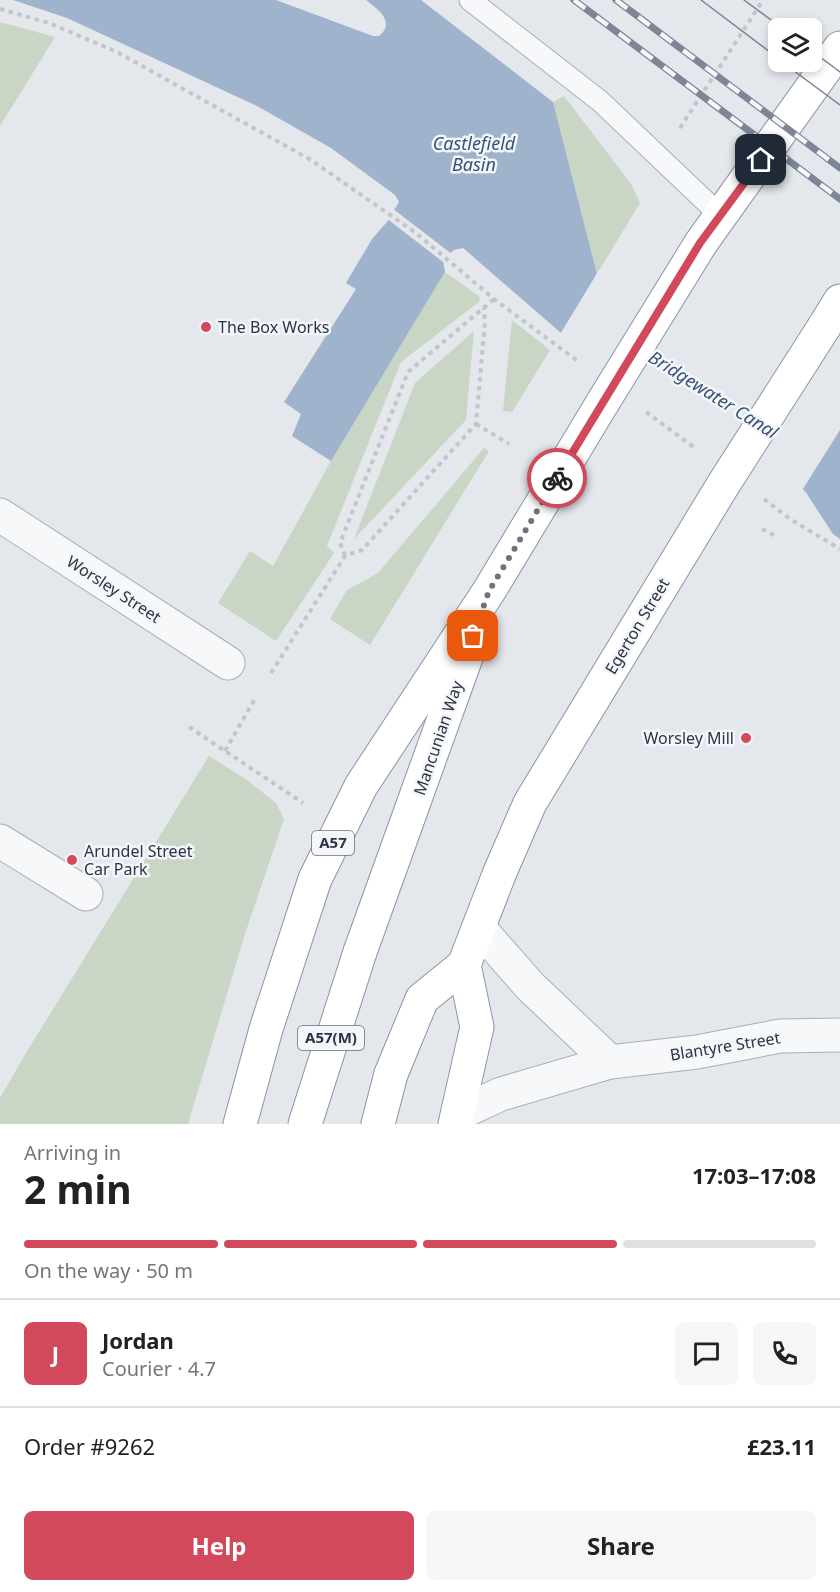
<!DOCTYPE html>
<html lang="en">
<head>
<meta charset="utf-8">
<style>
  body { margin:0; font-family:"Noto Sans",sans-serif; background:#f6f6f6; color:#222; height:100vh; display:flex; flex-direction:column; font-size:22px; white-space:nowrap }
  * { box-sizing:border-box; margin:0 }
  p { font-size:20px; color:#767676 }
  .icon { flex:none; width:33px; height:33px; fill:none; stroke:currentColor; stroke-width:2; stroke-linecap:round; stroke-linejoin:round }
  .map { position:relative; height:1124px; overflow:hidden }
  .drawer { display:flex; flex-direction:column; background:#fff; flex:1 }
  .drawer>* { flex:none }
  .controls { position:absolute; left:768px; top:18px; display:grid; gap:12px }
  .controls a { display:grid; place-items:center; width:54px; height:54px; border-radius:9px; background:#fff; box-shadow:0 3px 9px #0003; font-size:30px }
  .pin { position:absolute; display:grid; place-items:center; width:51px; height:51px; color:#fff; margin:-26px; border-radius:12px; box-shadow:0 3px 9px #0006 }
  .courier { position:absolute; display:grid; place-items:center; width:60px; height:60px; margin:-30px; border:4px solid #d1495b; border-radius:50%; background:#fff; color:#222; box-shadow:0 2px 8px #0007 }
  .head em { font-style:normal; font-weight:700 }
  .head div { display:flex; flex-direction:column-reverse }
  .head { display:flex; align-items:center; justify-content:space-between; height:102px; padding:0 24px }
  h1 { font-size:39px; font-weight:700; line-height:45px }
  .bar { display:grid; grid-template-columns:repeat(4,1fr); gap:9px 6px; align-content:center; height:72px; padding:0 24px }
  .bar i { height:8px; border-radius:4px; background:#e0e0e0 }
  .bar .active { background:#d1495b }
  .bar p { grid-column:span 4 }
  .line { display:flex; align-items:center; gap:15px; padding:0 24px; border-top:2px solid #e0e0e0 }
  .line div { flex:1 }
  .round { display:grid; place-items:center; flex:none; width:63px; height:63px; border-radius:9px; background:#f6f6f6 }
  .cta { display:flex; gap:12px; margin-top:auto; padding:12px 24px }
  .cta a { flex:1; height:69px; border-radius:9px; background:#d1495b; color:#fff; font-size:24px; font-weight:700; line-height:69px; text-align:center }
  .cta a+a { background:#f6f6f6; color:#222 }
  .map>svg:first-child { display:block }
  .green { fill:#c9d6c5 }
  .water { fill:#9fb4cc }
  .pier { fill:#e4e7ec }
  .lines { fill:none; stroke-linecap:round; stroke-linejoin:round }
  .service-casing { stroke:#a9aeb7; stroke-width:23 }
  .minor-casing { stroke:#a9aeb7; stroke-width:35 }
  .trunk-casing { stroke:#8b94a3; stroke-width:35 }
  .motorway-casing { stroke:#8b94a3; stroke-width:35 }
  .path { stroke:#c2c5cb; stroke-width:4; stroke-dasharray:4.5 4.5; stroke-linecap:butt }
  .service { stroke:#f7f8fa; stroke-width:21 }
  .minor { stroke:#f7f8fa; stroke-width:33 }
  .trunk { stroke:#fff; stroke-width:33 }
  .motorway { stroke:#fff; stroke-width:33 }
  .tram { stroke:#7d8696; stroke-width:1.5 }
  .rail-casing { stroke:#7d8696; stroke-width:7 }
  .rail { stroke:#f4f6f9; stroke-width:4.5; stroke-dasharray:14; stroke-linecap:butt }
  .trunk-bridge-casing { stroke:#8b94a3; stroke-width:35; stroke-linecap:butt }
  .trunk-bridge { stroke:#fff; stroke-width:33 }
  .done { stroke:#6c737f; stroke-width:6; stroke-dasharray:0 10.8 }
  .route { stroke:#d1495b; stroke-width:8 }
  .poi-dot { fill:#d1495b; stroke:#f4f6f9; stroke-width:2 }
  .labels { text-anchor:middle; stroke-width:5; stroke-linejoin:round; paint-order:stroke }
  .shield { fill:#f4f6f9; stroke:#676e7b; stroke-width:1.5 }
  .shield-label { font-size:15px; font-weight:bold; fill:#2b3445 }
  .poi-label { font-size:16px; fill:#2b3445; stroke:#f4f6f9; text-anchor:start }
  .street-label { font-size:16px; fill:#2b3445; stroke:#f4f6f9 }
  .water-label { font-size:18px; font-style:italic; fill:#34527a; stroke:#f4f6f9 }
</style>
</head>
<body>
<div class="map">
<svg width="840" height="1124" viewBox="0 0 840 1124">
  <rect width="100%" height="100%" fill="#e4e7ec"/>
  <g class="green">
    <polygon points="0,22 55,37 0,126"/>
    <polygon points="564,96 631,184 640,203 597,274 553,102"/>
    <polygon points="445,272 479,296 480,301 401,362 327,546 334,553 276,641 218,603 250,551 273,566 331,461"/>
    <polygon points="512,320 550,350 512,412 503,411"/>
    <polygon points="474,331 466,420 354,539 415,383"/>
    <polygon points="484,448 489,451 370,645 330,619 347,590 378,573"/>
    <polygon points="209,756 247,780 276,803 284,819 246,931 188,1124 0,1124 0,1098 26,1053"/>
  </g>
  <path class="water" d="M13,0H276L373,36H379C396,22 378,9 366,0H421L553,102L597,274L840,419V539L833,534L805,491L561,333L463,248L454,250L443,260L445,272L331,461L292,436L301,414L284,402L356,289L346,283L372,239L387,222L399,202L395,195L331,148L257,106L67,18Z"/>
  <g class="pier">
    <polygon points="392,208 453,255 446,261 447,265 386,218"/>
    <polygon points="599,270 840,416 840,430 801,492 559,336"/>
  </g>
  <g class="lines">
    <g class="service-casing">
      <polyline id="service" points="470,0 600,101 721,216"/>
    </g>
    <g class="minor-casing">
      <g id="minor">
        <polyline points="0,515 228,663"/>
        <polyline points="0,841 86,894"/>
        <polyline points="479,928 530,986 610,1062"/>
        <polyline points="458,1114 501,1094 610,1062 697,1052 780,1036 840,1035"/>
      </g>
    </g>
    <g class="trunk-casing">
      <g id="trunk">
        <polyline points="701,243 840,48"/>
        <polyline points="824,327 840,301"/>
        <polyline points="360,952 473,638"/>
        <polyline points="391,1074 422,999 464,965 500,872 530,803 723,485"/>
        <polyline points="240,1124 266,1029 315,879 361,786 489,591 603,402"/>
        <polyline points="455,1124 477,1027 464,965"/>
      </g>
    </g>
    <g class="motorway-casing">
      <g id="motorway">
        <polyline points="305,1124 360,952"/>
        <polyline points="378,1124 391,1074"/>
      </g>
    </g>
    <g class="path">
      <polyline points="0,9 49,23 117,52 311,160 416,233 494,299 579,362"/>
      <polyline points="680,128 763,0"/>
      <polyline points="646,412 695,448"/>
      <polyline points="476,424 509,444"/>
      <polyline points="764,499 790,519 840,549"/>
      <polyline points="762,529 777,537"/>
      <polyline points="345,556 340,543 408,372 494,299"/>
      <polyline points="271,673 345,556 362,550 476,424 485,322 484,308"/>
      <polyline points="189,727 303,803"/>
      <polyline points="225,751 256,697"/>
    </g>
    <use href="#service" class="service"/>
    <use href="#minor" class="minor"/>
    <use href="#trunk" class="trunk"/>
    <use href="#motorway" class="motorway"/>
    <g class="tram">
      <polyline points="701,0 778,58"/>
      <polyline points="744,0 782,28"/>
      <polyline points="812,51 840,72"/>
      <polyline points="782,62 840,105"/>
    </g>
    <g class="rail-casing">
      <g id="rail">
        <polyline points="574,0 840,199"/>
        <polyline points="616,0 840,168"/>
      </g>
    </g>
    <use href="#rail" class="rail"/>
    <g class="trunk-bridge-casing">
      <g id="trunk-bridge">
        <polyline points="603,402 701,243"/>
        <polyline points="723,485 824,327"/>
      </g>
    </g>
    <use href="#trunk-bridge" class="trunk-bridge"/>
  </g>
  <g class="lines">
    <polyline class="done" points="473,636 489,591 557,478"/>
    <polyline class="route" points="557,478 700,243 761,160"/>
  </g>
  <g class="poi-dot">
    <circle cx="206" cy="327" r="6"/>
    <circle cx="746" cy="738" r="6"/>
    <circle cx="72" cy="860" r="6"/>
  </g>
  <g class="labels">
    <g class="shield">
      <rect x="312" y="831" width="42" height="24" rx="4.5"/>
      <rect x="298" y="1026" width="66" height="24" rx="4.5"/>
    </g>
    <g class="shield-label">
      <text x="333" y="848">A57</text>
      <text x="331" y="1043">A57(M)</text>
    </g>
    <g class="poi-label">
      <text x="218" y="333">The Box Works</text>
      <text x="734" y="744" text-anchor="end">Worsley Mill</text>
      <text x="84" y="857">Arundel Street<tspan x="84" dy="18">Car Park</tspan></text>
    </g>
    <g class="street-label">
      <text transform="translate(114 589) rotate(33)" y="6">Worsley Street</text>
      <text transform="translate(637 626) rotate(-59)" y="6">Egerton Street</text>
      <text transform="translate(438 738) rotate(-71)" y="6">Mancunian Way</text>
      <text transform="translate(725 1046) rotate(-9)" y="6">Blantyre Street</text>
    </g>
    <g class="water-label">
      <text x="474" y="150">Castlefield<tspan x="474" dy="21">Basin</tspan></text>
      <text transform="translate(713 395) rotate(32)" y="6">Bridgewater Canal</text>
    </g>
  </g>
</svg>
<div class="controls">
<a><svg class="icon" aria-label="layers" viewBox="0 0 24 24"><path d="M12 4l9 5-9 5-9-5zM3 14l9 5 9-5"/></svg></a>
</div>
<div class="pin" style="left:473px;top:636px;background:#ea580c"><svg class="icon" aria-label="bag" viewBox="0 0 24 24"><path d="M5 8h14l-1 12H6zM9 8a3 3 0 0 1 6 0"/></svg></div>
<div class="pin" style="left:761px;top:160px;background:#1f2937"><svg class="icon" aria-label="home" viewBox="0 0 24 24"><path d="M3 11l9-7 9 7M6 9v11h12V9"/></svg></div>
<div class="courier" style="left:557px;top:478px"><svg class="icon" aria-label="bike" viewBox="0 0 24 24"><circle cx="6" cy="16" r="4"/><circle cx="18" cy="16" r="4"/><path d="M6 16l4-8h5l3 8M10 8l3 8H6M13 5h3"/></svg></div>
</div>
<section class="drawer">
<div class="head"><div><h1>2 min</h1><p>Arriving in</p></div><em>17:03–17:08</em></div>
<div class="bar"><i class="active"></i><i class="active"></i><i class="active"></i><i></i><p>On the way · 50 m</p></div>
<div class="line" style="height:108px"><b class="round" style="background:#d1495b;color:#fff">J</b><div><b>Jordan</b><p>Courier · 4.7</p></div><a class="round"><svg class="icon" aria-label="chat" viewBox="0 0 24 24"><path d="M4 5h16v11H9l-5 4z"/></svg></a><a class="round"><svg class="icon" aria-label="phone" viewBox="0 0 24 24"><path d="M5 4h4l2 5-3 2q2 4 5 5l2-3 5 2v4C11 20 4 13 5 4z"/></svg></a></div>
<div class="line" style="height:78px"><div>Order #9262</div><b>£23.11</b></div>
<div class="cta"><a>Help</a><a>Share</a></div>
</section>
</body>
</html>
